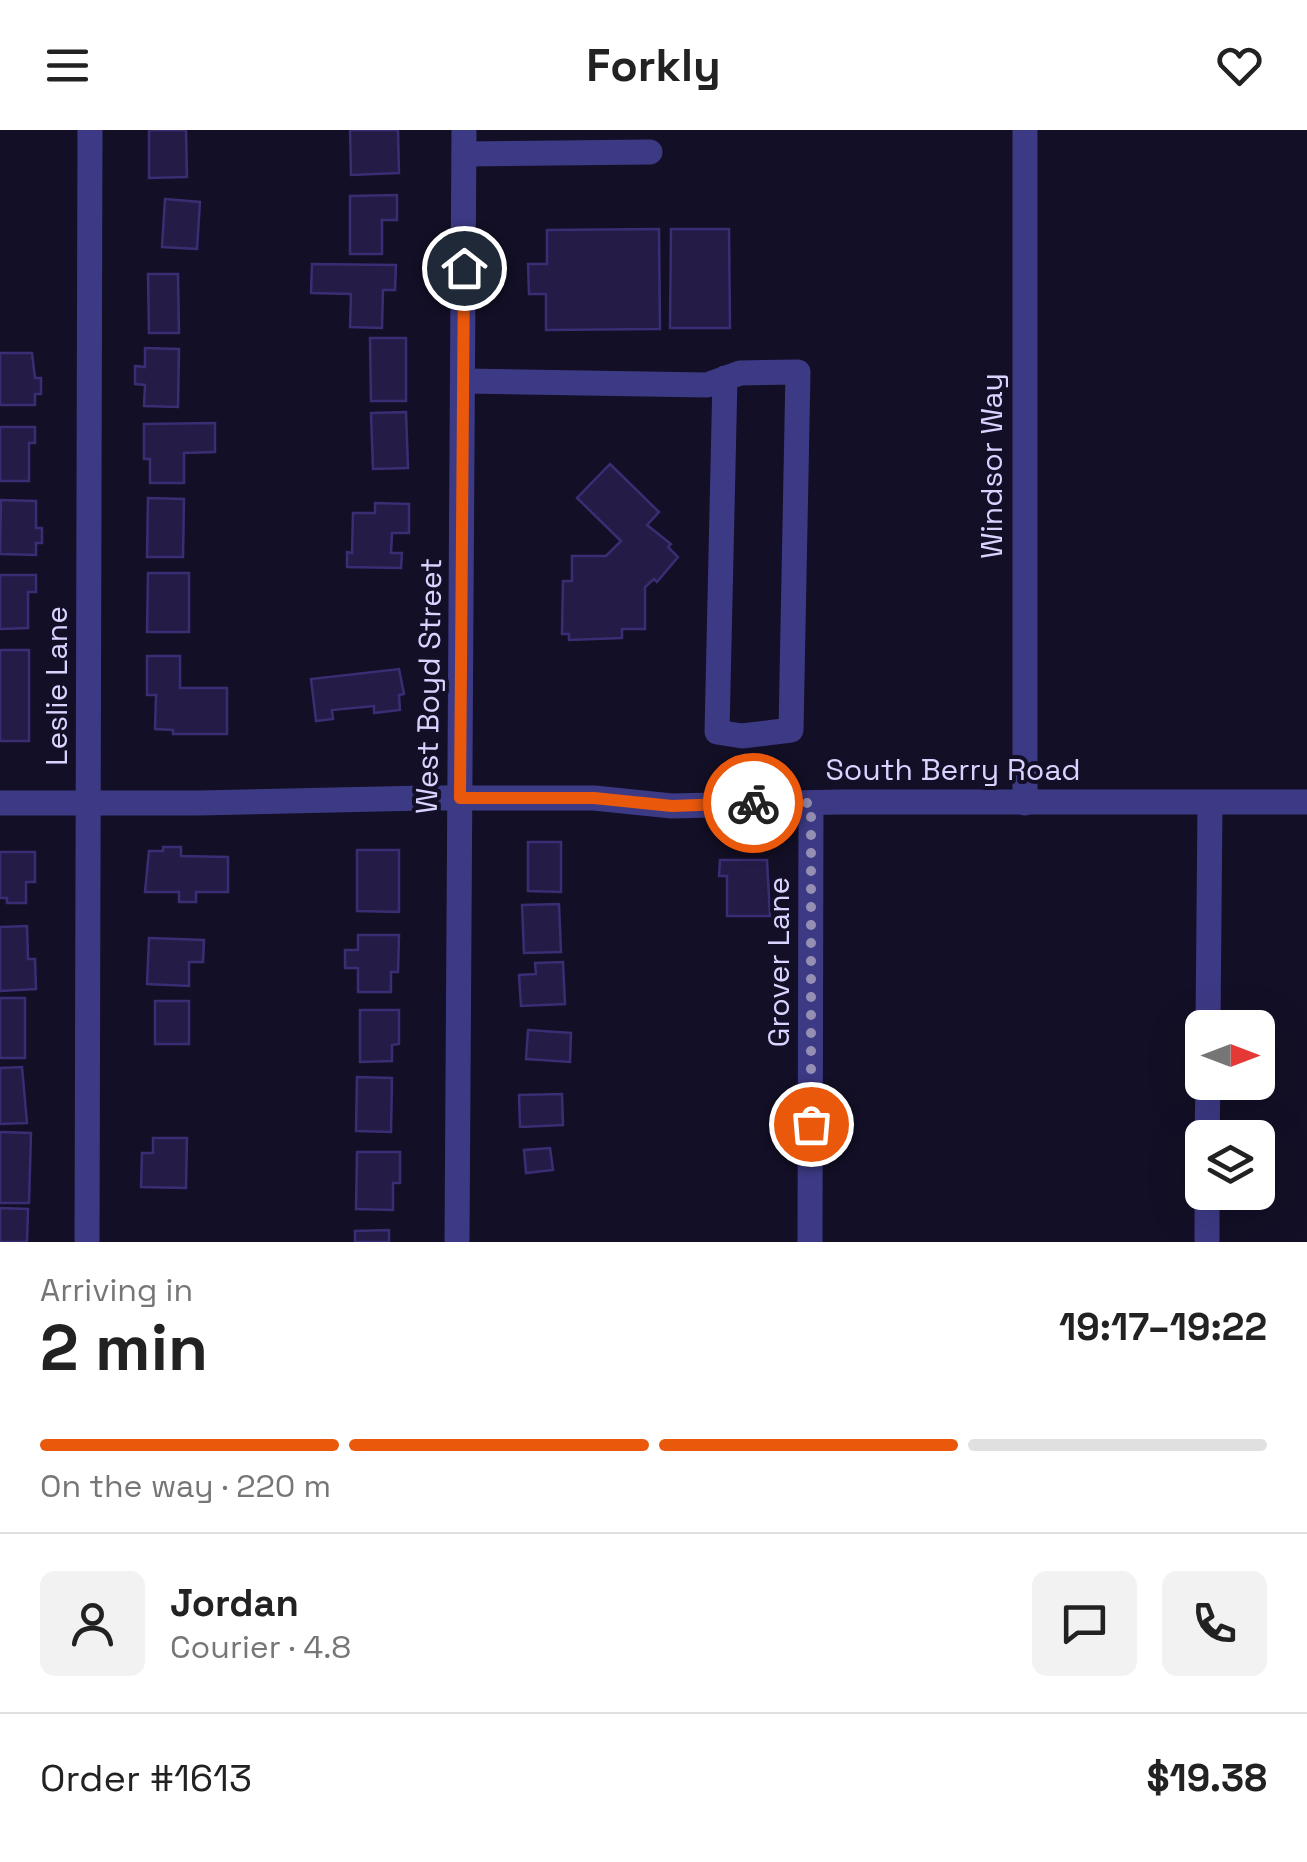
<!DOCTYPE html>
<html lang="en">
<head>
<meta charset="utf-8">
<style>
  body { margin:0; font-family:"Space Grotesk",sans-serif; background:#f2f2f2; color:#222; height:100vh; display:flex; flex-direction:column; font-size:38px; white-space:nowrap }
  * { box-sizing:border-box; margin:0 }
  p { font-size:32px; color:#767676 }
  .icon { flex:none; width:55px; height:55px; fill:none; stroke:currentColor; stroke-width:2; stroke-linecap:round; stroke-linejoin:round }
  .map { position:relative; height:1112px; overflow:hidden }
  .details { display:flex; flex-direction:column; background:#fff; flex:1 }
  .details>* { flex:none }
  .needle { width:65px; rotate:90deg }
  .tools { position:absolute; left:1185px; top:880px; display:grid; gap:20px }
  .tools a { display:grid; place-items:center; width:90px; height:90px; border-radius:15px; background:#fff; box-shadow:0 10px 40px #0002; font-size:50px }
  .pin { position:absolute; display:grid; place-items:center; width:85px; height:85px; color:#fff; margin:-42px; border:5px solid #fff; border-radius:50%; box-shadow:0 2px 10px #0007 }
  .courier { position:absolute; display:grid; place-items:center; width:100px; height:100px; margin:-50px; border:8px solid #ea580c; border-radius:50%; background:#fff; color:#222; box-shadow:0 2px 12px #0007 }
  .head em { font-style:normal; font-weight:800 }
  .head div { display:flex; flex-direction:column-reverse }
  .head { display:flex; align-items:center; justify-content:space-between; height:170px; padding:0 40px }
  h1 { font-size:65px; font-weight:800; line-height:75px }
  .bar { display:grid; grid-template-columns:repeat(4,1fr); gap:15px 10px; align-content:center; height:120px; padding:0 40px }
  .bar i { height:12px; border-radius:8px; background:#e0e0e0 }
  .bar .active { background:#ea580c }
  .bar p { grid-column:span 4 }
  .line { display:flex; align-items:center; gap:25px; padding:0 40px; border-top:2px solid #e0e0e0 }
  .line div { flex:1 }
  .round { display:grid; place-items:center; flex:none; width:105px; height:105px; border-radius:15px; background:#f2f2f2 }
  header { display:flex; justify-content:space-between; align-items:center; height:130px; padding:0 40px; background:#fff; font-size:45px; font-weight:800 }
  .map>svg:first-child { display:block }
  .building { fill:#241b47; stroke:#3b2d73; stroke-width:2.5 }
  .lines { fill:none; stroke-linecap:round; stroke-linejoin:round }
  .minor { stroke:#3d3a85; stroke-width:25 }
  .done { stroke:#948fb3; stroke-width:10; stroke-dasharray:0 18 }
  .route { stroke:#ea580c; stroke-width:12 }
  .labels { text-anchor:middle; stroke-width:8; stroke-linejoin:round; paint-order:stroke }
  .street-label { font-size:30px; fill:#d9d4ff; stroke:#130f26 }
</style>
</head>
<body>
<header><svg class="icon" aria-label="menu" viewBox="0 0 24 24"><path d="M4 6h16M4 12h16M4 18h16"/></svg>Forkly<svg class="icon" aria-label="heart" viewBox="0 0 24 24"><path d="M12 20l-8-8c-3-5 5-10 8-4 3-6 11-1 8 4z"/></svg></header>
<div class="map">
<svg width="1307" height="1112" viewBox="0 0 1307 1112">
  <rect width="100%" height="100%" fill="#130f26"/>
  <g class="building">
    <polygon points="149,0 186,0 187,47 149,48"/>
    <polygon points="350,0 398,0 399,43 351,45"/>
    <polygon points="397,65 397,90 382,90 382,124 350,124 350,66"/>
    <polygon points="165,69 200,72 197,119 162,117"/>
    <polygon points="659,99 660,199 546,200 546,164 529,164 528,134 547,134 547,100"/>
    <polygon points="671,99 729,99 730,198 670,198"/>
    <polygon points="312,134 396,135 395,160 383,160 382,198 350,197 351,164 311,163"/>
    <polygon points="148,144 178,144 179,203 149,203"/>
    <polygon points="370,208 406,208 406,271 371,271"/>
    <polygon points="145,218 179,219 178,277 144,276 145,255 135,254 135,236 145,237"/>
    <polygon points="0,223 32,223 35,248 41,248 41,264 35,264 35,275 0,275"/>
    <polygon points="406,282 408,338 373,339 371,283"/>
    <polygon points="215,293 215,322 184,323 184,353 150,353 150,329 144,329 144,294"/>
    <polygon points="0,297 35,297 35,313 29,313 29,351 0,351"/>
    <polygon points="610,334 659,382 647,395 671,414 668,417 678,427 657,452 654,449 645,457 645,499 622,499 622,508 569,510 569,504 562,504 563,451 572,451 572,426 606,426 621,411 577,368"/>
    <polygon points="148,368 184,369 183,427 147,427"/>
    <polygon points="1,370 36,371 36,398 42,398 42,413 36,413 36,425 0,424"/>
    <polygon points="375,373 409,374 409,403 392,403 391,423 402,423 401,438 347,437 347,422 352,423 353,383 375,383"/>
    <polygon points="148,443 189,443 189,502 147,502"/>
    <polygon points="0,445 36,445 36,462 28,462 28,498 0,499"/>
    <rect x="0" y="520" width="29" height="91"/>
    <polygon points="147,526 180,526 180,558 227,558 227,604 173,604 173,600 155,599 156,565 147,565"/>
    <polygon points="399,539 404,564 399,565 400,580 374,583 374,576 332,580 333,589 316,591 311,549"/>
    <polygon points="528,712 561,712 561,762 528,761"/>
    <polygon points="163,717 181,717 181,726 228,727 228,762 196,762 196,772 179,772 179,762 145,762 149,721 163,721"/>
    <polygon points="357,720 399,720 399,782 357,781"/>
    <polygon points="0,722 35,722 35,752 26,752 26,773 7,773 7,768 0,768"/>
    <polygon points="720,730 767,730 770,786 727,786 727,746 719,746"/>
    <polygon points="559,774 561,822 524,823 522,775"/>
    <polygon points="27,796 28,829 35,829 36,859 0,861 0,797"/>
    <polygon points="358,805 399,805 398,842 391,842 391,862 358,862 358,838 345,838 345,820 358,820"/>
    <polygon points="149,808 204,810 203,832 189,832 189,856 147,854"/>
    <polygon points="563,832 565,874 521,876 519,845 536,844 535,833"/>
    <rect x="0" y="868" width="25" height="60"/>
    <rect x="155" y="871" width="34" height="43"/>
    <polygon points="360,880 399,880 399,914 392,915 392,931 360,932"/>
    <polygon points="528,900 571,903 570,932 526,929"/>
    <polygon points="22,937 27,993 0,994 0,938"/>
    <polygon points="357,947 392,948 391,1002 356,1001"/>
    <polygon points="562,964 563,995 520,997 519,965"/>
    <polygon points="0,1002 31,1003 29,1073 0,1073"/>
    <polygon points="153,1008 187,1008 186,1058 141,1057 142,1023 153,1023"/>
    <polygon points="550,1018 553,1040 526,1043 524,1020"/>
    <polygon points="357,1022 400,1022 400,1053 393,1053 393,1080 356,1079"/>
    <polygon points="0,1078 28,1079 27,1112 0,1112"/>
    <polygon points="389,1100 389,1112 355,1112 355,1101"/>
  </g>
  <g class="lines">
    <g class="minor">
      <polyline points="1025,0 1025,673"/>
      <polyline points="464,24 650,22"/>
      <polyline points="465,251 707,255 740,243 798,242 791,600 742,606 717,602 725,248"/>
      <polyline points="0,673 199,673 425,668 594,668 672,676 839,672 1307,672"/>
      <polyline points="1208,898 1210,673"/>
      <polyline points="1207,1008 1208,952"/>
      <polyline points="87,1112 90,0"/>
      <polyline points="457,1112 464,0"/>
      <polyline points="810,1112 811,673"/>
      <polyline points="1207,1112 1207,1062"/>
    </g>
  </g>
  <g class="lines">
    <polyline class="done" points="753,673 811,673 811,994"/>
    <polyline class="route" points="464,138 460,668 594,668 672,676 753,673"/>
  </g>
  <g class="labels">
    <g class="street-label">
      <text transform="translate(992 336) rotate(-90)" y="10">Windsor Way</text>
      <text transform="translate(57 556) rotate(-90)" y="10">Leslie Lane</text>
      <text transform="translate(429 556) rotate(-89)" y="10">West Boyd Street</text>
      <text x="953" y="650">South Berry Road</text>
      <text transform="translate(779 832) rotate(-90)" y="10">Grover Lane</text>
    </g>
  </g>
</svg>
<div class="tools">
<a><svg class="needle" viewBox="-14 -14 28 28"><path d="M0-13l5 13h-10z" fill="#e53935"/><path d="M0 13l5-13h-10z" fill="#767676"/></svg></a>
<a><svg class="icon" aria-label="layers" viewBox="0 0 24 24"><path d="M12 4l9 5-9 5-9-5zM3 14l9 5 9-5"/></svg></a>
</div>
<div class="pin" style="left:811px;top:994px;background:#ea580c"><svg class="icon" aria-label="bag" viewBox="0 0 24 24"><path d="M5 8h14l-1 12H6zM9 8a3 3 0 0 1 6 0"/></svg></div>
<div class="pin" style="left:464px;top:138px;background:#1f2937"><svg class="icon" aria-label="home" viewBox="0 0 24 24"><path d="M3 11l9-7 9 7M6 9v11h12V9"/></svg></div>
<div class="courier" style="left:753px;top:673px"><svg class="icon" aria-label="bike" viewBox="0 0 24 24"><circle cx="6" cy="16" r="4"/><circle cx="18" cy="16" r="4"/><path d="M6 16l4-8h5l3 8M10 8l3 8H6M13 5h3"/></svg></div>
</div>
<section class="details">
<div class="head"><div><h1>2 min</h1><p>Arriving in</p></div><em>19:17–19:22</em></div>
<div class="bar"><i class="active"></i><i class="active"></i><i class="active"></i><i></i><p>On the way · 220 m</p></div>
<div class="line" style="height:180px"><a class="round"><svg class="icon" aria-label="person" viewBox="0 0 24 24"><circle cx="12" cy="8" r="4"/><path d="M4 21q1-7 8-7t8 7"/></svg></a><div><b>Jordan</b><p>Courier · 4.8</p></div><a class="round"><svg class="icon" aria-label="chat" viewBox="0 0 24 24"><path d="M4 5h16v11H9l-5 4z"/></svg></a><a class="round"><svg class="icon" aria-label="phone" viewBox="0 0 24 24"><path d="M5 4h4l2 5-3 2q2 4 5 5l2-3 5 2v4C11 20 4 13 5 4z"/></svg></a></div>
<div class="line" style="height:130px"><div>Order #1613</div><b>$19.38</b></div>
</section>
</body>
</html>
